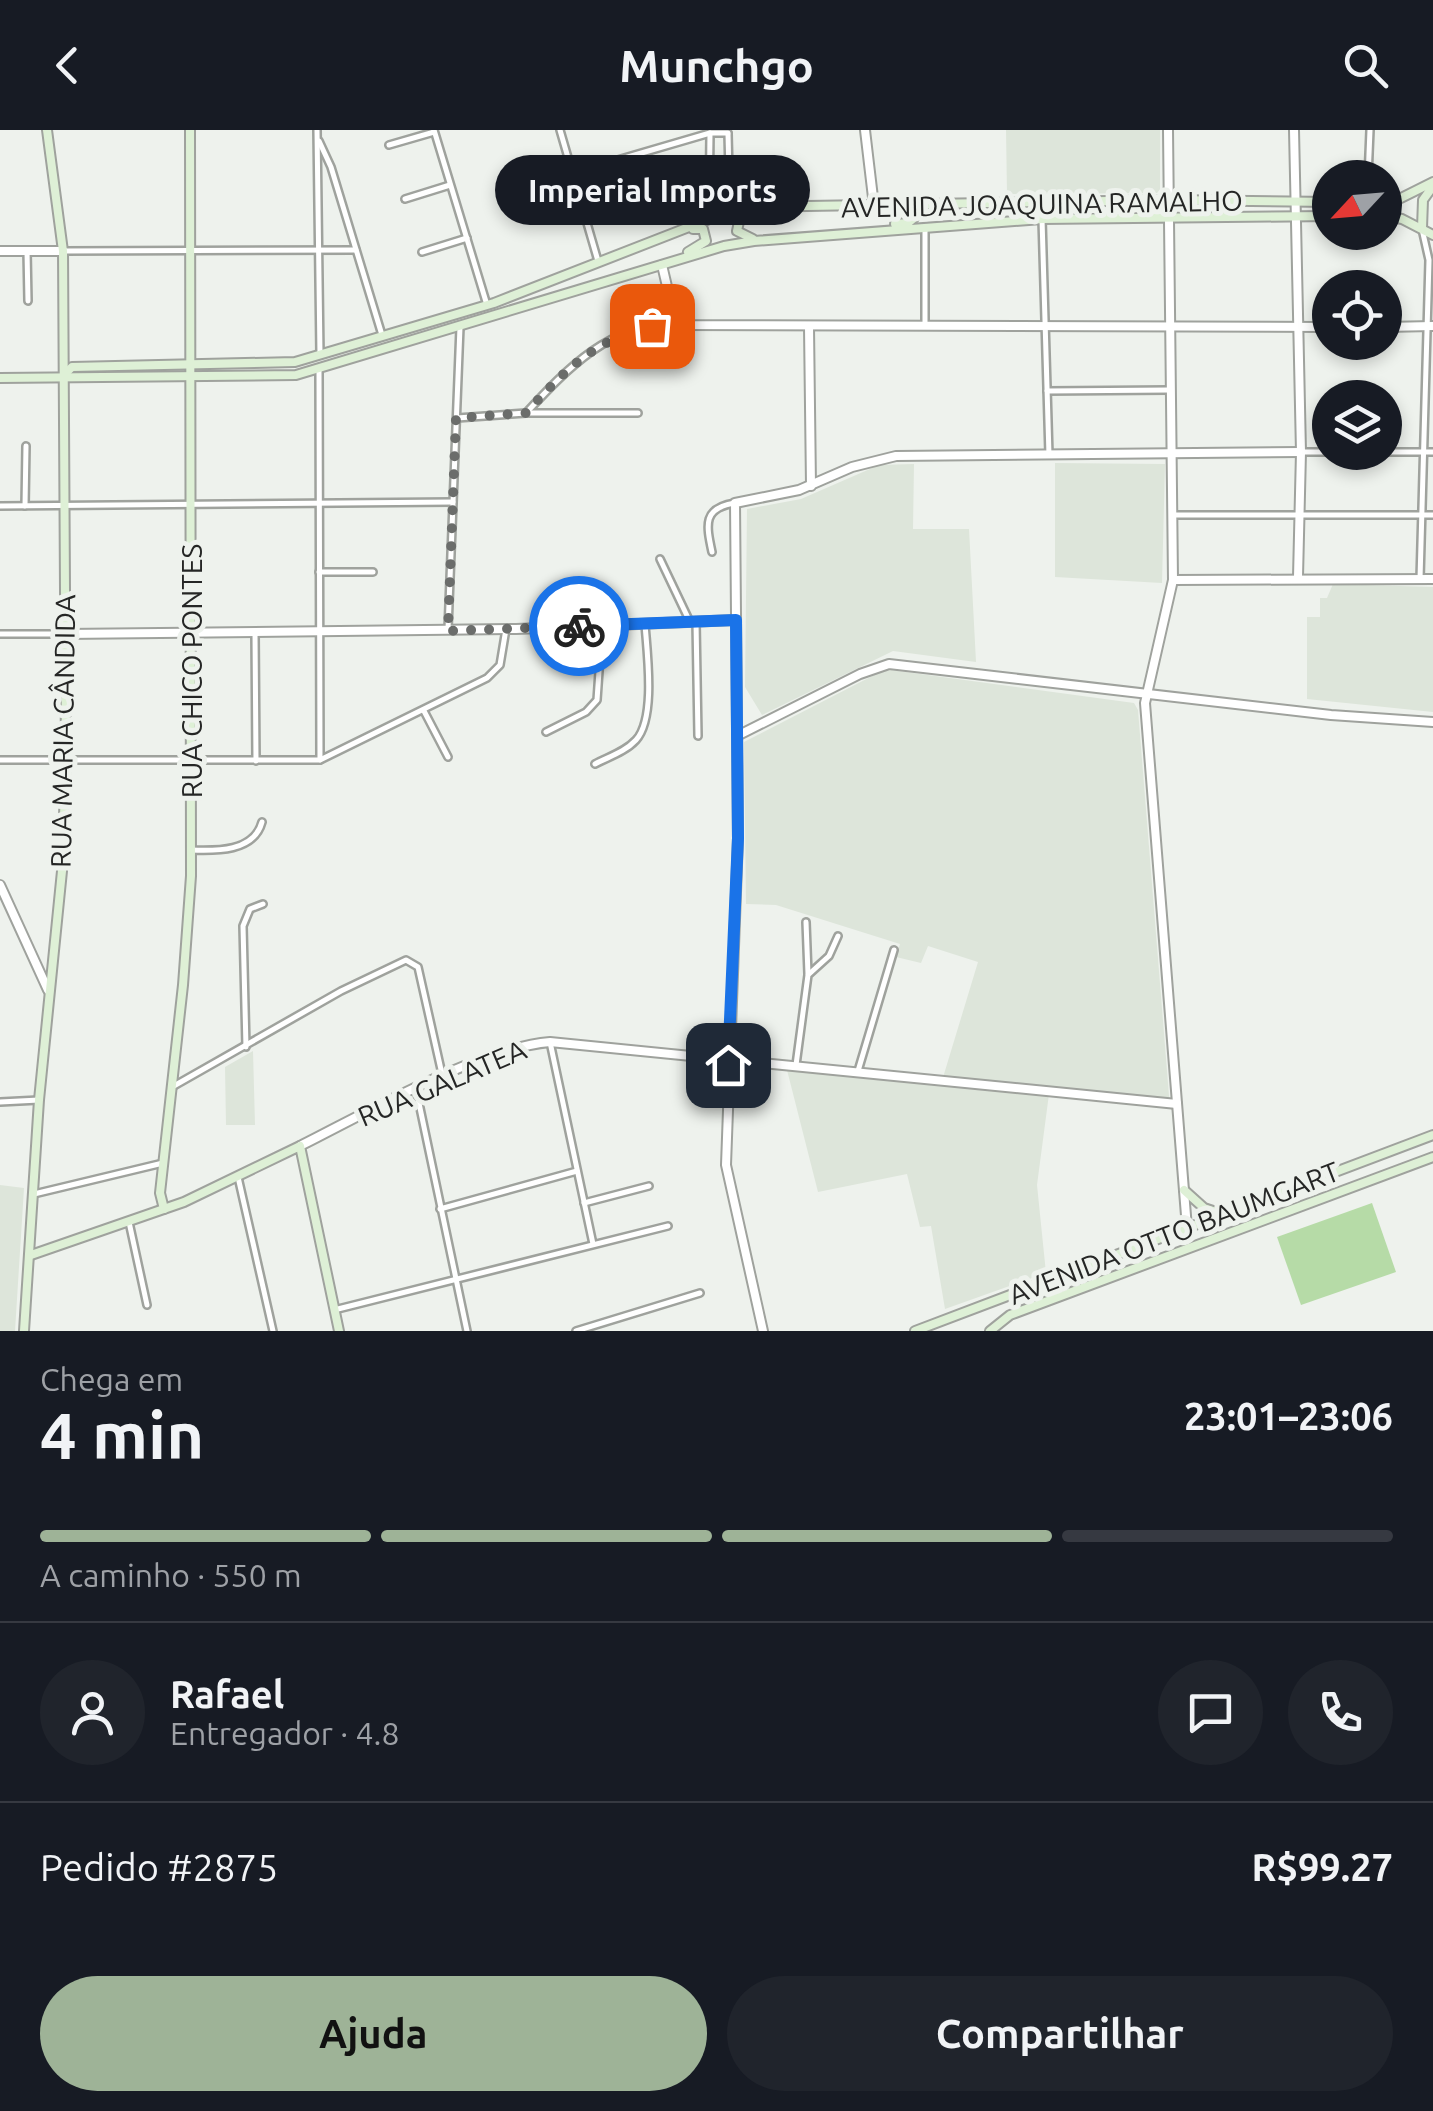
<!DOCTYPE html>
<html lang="pt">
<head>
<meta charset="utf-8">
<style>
  body { margin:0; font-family:Ubuntu,sans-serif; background:#20242c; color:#f1f3f6; height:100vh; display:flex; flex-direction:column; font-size:38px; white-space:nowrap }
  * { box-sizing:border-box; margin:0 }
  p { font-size:32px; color:#9ea1a6 }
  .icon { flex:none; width:55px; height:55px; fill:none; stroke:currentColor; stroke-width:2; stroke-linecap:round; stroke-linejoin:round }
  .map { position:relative; height:1201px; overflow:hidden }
  .side { display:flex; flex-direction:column; background:#171b24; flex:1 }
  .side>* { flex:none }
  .needle { width:65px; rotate:244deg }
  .tools { position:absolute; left:1312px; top:30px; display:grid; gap:20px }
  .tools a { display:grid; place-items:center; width:90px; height:90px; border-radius:50%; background:#171b24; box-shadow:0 5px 15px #0003; font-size:50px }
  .pin { position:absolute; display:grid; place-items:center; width:85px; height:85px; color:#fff; margin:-42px; border-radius:20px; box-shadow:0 5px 15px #0006 }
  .courier { position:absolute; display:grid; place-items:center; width:100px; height:100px; margin:-50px; border:8px solid #1a73e8; border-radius:50%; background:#fff; color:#222; box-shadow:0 2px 12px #0007 }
  .bubble { position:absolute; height:70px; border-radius:35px; background:#171b24; box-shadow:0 5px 15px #0003; font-size:32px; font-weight:700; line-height:70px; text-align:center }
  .summary em { font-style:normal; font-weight:700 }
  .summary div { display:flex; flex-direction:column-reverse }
  .summary { display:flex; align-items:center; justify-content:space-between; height:170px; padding:0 40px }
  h1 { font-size:65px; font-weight:700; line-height:75px }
  .bar { display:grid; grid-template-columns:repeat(4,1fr); gap:15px 10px; align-content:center; height:120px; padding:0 40px }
  .bar i { height:12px; border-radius:8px; background:#363941 }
  .bar .on { background:#9eb397 }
  .bar p { grid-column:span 4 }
  .line { display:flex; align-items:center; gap:25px; padding:0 40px; border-top:2px solid #363941 }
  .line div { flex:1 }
  .round { display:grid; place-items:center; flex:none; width:105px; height:105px; border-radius:52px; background:#20242c }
  .action { display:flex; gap:20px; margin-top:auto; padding:20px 40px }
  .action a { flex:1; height:115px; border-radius:60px; background:#9eb397; color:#111; font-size:40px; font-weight:700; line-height:115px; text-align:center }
  .action a+a { background:#20242c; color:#f1f3f6 }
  header { display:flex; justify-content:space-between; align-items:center; height:130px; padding:0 40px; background:#171b24; font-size:45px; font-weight:700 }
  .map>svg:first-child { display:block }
  .built { fill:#dde5da }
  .green { fill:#b6dba7 }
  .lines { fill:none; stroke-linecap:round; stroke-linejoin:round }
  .minor-casing { stroke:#9fa29d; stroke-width:10 }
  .tertiary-casing { stroke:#9fa29d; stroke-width:12 }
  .secondary-casing { stroke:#9fa29d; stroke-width:12 }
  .minor { stroke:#fff; stroke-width:5 }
  .tertiary { stroke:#fff; stroke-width:8 }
  .secondary { stroke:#def0d6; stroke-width:8 }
  .done { stroke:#6b6d6b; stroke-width:10; stroke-dasharray:0 18 }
  .route { stroke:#1a73e8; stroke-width:12 }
  .labels { text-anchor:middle; stroke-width:10; stroke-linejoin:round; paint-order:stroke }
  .street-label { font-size:28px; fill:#252625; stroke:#eef2ed }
</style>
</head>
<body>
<header><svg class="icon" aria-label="back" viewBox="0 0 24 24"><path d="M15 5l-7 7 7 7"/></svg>Munchgo<svg class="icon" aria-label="search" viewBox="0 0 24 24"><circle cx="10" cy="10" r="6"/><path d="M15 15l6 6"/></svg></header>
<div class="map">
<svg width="1433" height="1201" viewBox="0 0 1433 1201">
  <rect width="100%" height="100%" fill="#eef2ed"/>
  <g class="built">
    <polygon points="1006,0 1160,0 1160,60 1157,63 1007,64"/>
    <polygon points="1055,333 1165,334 1162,453 1055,447"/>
    <polygon points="914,334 913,399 969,399 976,532 893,521 762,585 745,557 747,379 801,369 879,335"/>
    <polygon points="1333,454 1433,457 1433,582 1307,569 1307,487 1320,487 1320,468 1327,468"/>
    <polygon points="891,540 1134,573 1138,580 1170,978 1049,964 1037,1055 1046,1143 945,1179 931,1096 920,1097 907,1044 818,1062 787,940 941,954 978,832 928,816 921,833 896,827 900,814 776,775 746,774 744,612 880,542"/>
    <polygon points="253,921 255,995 226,995 225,937"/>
    <polygon points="0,1055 24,1058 15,1201 0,1201"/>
  </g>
  <polygon class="green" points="1372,1073 1396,1142 1301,1175 1277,1107"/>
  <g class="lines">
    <g class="minor-casing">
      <g id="minor">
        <polyline points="317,0 320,225"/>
        <polyline points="434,0 487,175"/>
        <polyline points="560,0 598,131"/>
        <polyline points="728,4 730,81"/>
        <polyline points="319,11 331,37 382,205"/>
        <polyline points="389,15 434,2"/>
        <polyline points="573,43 710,3 728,3"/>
        <polyline points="1368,48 1370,0"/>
        <polyline points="405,69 450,55"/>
        <polyline points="709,87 710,3"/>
        <polyline points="1042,89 1049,325"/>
        <polyline points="27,121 28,171"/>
        <polyline points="64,121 356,120"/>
        <polyline points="422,122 467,108"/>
        <polyline points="925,194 925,97"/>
        <polyline points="319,240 320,630"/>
        <polyline points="1047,261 1169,260"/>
        <path d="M526,283C565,241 612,190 676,195"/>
        <polyline points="457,288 526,283 638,283"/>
        <polyline points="1301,322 1330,322"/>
        <polyline points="1385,322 1433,322"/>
        <polyline points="0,376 453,372"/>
        <polyline points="25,376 26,316"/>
        <polyline points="1172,385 1433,385"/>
        <path d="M712,422C706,394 703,378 735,373"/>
        <polyline points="660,429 690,492"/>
        <polyline points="319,442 373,442"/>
        <polyline points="1420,449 1429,130 1422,99"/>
        <polyline points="696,492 698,606"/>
        <polyline points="448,499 460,197"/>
        <polyline points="255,503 256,631"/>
        <polyline points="0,504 65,504"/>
        <polyline points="424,581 448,627"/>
        <polyline points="546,602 586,582 597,570 600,527 592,496"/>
        <polyline points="0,630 320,630 487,548 500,535 506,499"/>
        <path d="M595,634C608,627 625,622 636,610C656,588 647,523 645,494"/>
        <path d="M191,720C216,721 254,722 262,692"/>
        <polyline points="806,792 808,844"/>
        <polyline points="550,912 593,1114"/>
        <polyline points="246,917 243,796 250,779 263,774"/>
        <polyline points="796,935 808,845 829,826 838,806"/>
        <polyline points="858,941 894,820"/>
        <polyline points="172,957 341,861 406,830 418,837 442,944"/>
        <polyline points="416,959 467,1201"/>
        <polyline points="0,972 39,970"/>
        <polyline points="238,1047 273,1201"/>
        <polyline points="34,1064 163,1033"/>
        <polyline points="584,1073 649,1056"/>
        <polyline points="440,1079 577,1041"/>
        <polyline points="129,1092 147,1175"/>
        <polyline points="334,1180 668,1096"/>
        <polyline points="576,1201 700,1163"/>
      </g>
    </g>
    <g class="tertiary-casing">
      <g id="tertiary">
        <polyline points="865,0 874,76"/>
        <polyline points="1168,0 1173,450 1145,573 1187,1098"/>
        <polyline points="1294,0 1301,322 1298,447"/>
        <polyline points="0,121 63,121"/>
        <polyline points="662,135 676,195 1330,197"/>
        <polyline points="809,197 811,356"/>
        <polyline points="1385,197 1433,196"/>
        <polyline points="1173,450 1433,449"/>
        <polyline points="65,504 516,499 736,490"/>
        <polyline points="737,606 860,544 889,534 1331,585 1433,592"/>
        <polyline points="0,755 48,860"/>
        <path d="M300,1016C366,983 479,918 550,912L1177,974"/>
        <polyline points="763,1201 726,1035 738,708 735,373 799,360 852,337 896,326 1301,322"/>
      </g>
    </g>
    <g class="secondary-casing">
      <g id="secondary">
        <polyline points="1385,72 1401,68 1433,52"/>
        <polyline points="1385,86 1402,89 1433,105"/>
        <polyline points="895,94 908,93 914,88 909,81 898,79"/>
        <polyline points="1422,98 1423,70 1433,56"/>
        <polyline points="753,109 737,101 740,87 756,82 781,83"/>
        <polyline points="688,122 706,111 703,99 693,99"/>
        <polyline points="64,245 72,237 295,232 494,173 730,81 752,77 1169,70 1330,72"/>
        <polyline points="0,248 296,245 724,116 754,111 1042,89 1330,86"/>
        <polyline points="1184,1060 1204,1078 1222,1084"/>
        <polyline points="164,1079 160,1063 183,855 191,746 190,0"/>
        <polyline points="31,1125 184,1072 300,1016 339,1201"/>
        <polyline points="24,1201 39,970 62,741 66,630 63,121 47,0"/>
        <polyline points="915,1201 1433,1005"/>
        <polyline points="990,1201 1010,1185 1433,1027"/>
      </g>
    </g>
    <use href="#minor" class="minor"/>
    <use href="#tertiary" class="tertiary"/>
    <use href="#secondary" class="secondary"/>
  </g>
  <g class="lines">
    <path class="done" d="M579,496L448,501L456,288L526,283C564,241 594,210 652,196"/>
    <polyline class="route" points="579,496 736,490 738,708 728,935"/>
  </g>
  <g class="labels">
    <g class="street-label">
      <text transform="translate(1042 74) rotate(-1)" y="10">AVENIDA JOAQUINA RAMALHO</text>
      <text transform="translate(192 541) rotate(-90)" y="10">RUA CHICO PONTES</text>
      <text transform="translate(63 601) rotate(-89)" y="10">RUA MARIA CÂNDIDA</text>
      <text transform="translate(442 953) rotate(-23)" y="10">RUA GALATEA</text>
      <text transform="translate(1174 1103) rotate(-21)" y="10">AVENIDA OTTO BAUMGART</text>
    </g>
  </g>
</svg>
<div class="tools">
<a><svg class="needle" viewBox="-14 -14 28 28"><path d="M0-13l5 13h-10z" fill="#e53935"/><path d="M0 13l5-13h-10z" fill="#9ea1a6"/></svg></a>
<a><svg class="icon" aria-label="locate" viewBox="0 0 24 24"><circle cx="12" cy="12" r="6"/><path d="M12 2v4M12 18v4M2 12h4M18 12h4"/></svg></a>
<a><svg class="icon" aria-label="layers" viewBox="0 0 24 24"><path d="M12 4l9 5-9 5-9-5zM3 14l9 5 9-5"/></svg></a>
</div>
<div class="pin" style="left:652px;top:196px;background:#ea580c"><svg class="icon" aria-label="bag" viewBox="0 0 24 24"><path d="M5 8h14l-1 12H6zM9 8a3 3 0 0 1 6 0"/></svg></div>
<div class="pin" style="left:728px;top:935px;background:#1f2937"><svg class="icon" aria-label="home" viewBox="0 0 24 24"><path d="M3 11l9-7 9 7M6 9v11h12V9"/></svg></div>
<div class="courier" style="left:579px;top:496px"><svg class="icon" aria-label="bike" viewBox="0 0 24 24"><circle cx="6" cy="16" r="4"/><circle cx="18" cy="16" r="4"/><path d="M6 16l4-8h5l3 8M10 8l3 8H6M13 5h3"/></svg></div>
<div class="bubble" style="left:495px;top:25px;width:315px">Imperial Imports</div>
</div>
<section class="side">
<div class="summary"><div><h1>4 min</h1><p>Chega em</p></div><em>23:01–23:06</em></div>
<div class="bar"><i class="on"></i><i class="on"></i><i class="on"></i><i></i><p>A caminho · 550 m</p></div>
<div class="line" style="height:180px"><a class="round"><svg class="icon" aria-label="person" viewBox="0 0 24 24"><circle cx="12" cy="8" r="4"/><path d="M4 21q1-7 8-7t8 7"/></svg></a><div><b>Rafael</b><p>Entregador · 4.8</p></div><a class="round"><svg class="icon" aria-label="chat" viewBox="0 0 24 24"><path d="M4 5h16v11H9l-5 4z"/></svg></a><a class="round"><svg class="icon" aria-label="phone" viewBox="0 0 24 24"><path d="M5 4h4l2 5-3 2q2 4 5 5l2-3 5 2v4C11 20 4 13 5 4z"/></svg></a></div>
<div class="line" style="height:130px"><div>Pedido #2875</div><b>R$99.27</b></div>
<div class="action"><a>Ajuda</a><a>Compartilhar</a></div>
</section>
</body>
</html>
